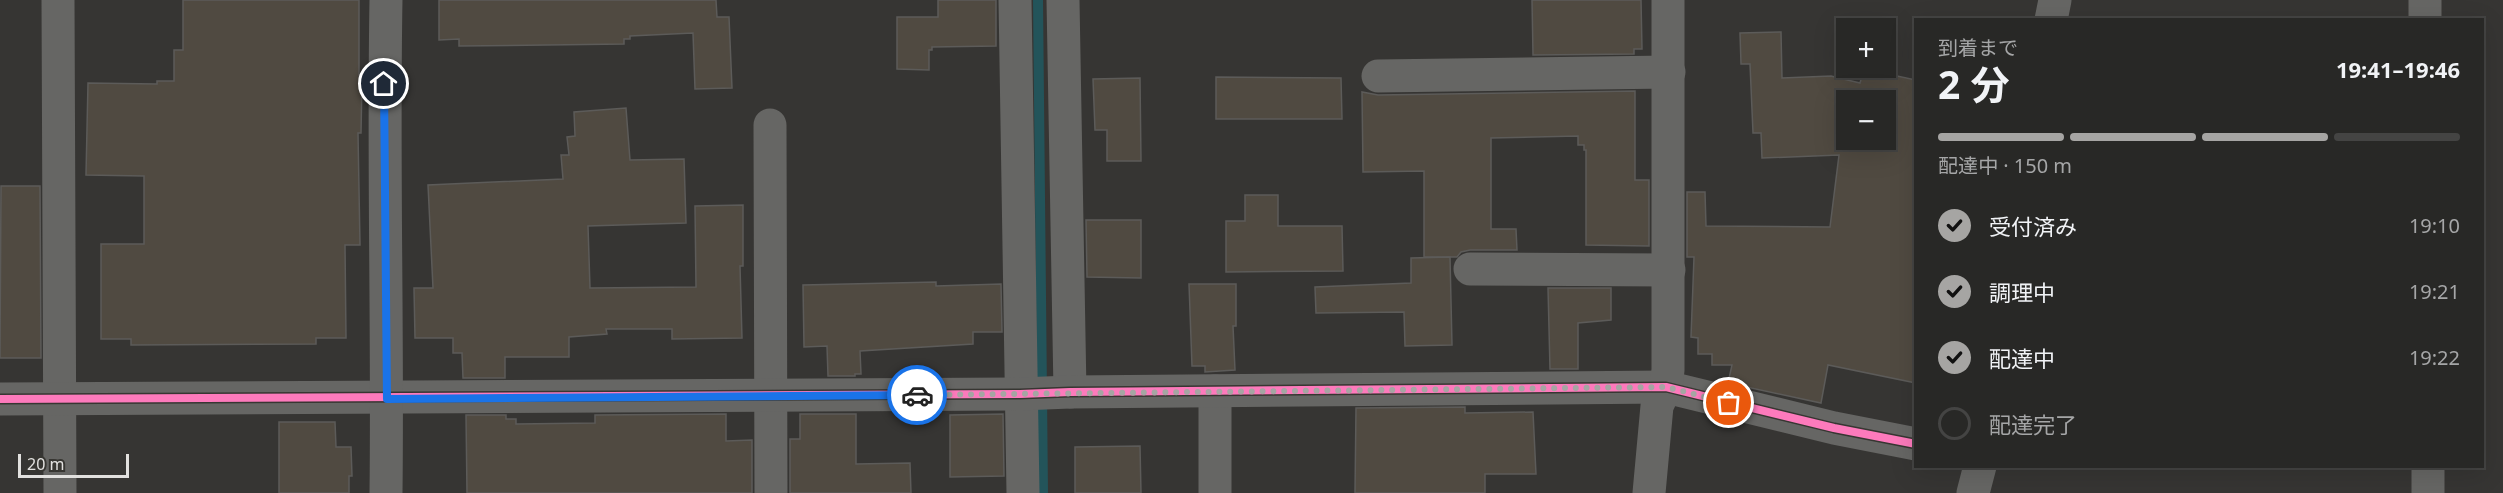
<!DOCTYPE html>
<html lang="ja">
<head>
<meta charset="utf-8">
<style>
  body { margin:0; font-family:"Noto Sans","Noto Sans JP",sans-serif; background:#343432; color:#f1f3f6; height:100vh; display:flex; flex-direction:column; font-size:22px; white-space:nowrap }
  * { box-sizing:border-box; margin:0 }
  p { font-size:20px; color:#a5a6a7 }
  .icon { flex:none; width:33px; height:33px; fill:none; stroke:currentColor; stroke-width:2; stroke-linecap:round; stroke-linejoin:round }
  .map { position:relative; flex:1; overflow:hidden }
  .details { position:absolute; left:1914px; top:18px; width:570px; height:450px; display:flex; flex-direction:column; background:#282826; border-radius:0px; box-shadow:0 6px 24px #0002,0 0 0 2px #444443 }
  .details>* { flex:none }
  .tools { position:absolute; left:1836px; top:18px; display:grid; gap:12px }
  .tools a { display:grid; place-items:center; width:60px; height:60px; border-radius:0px; background:#282826; box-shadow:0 6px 24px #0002,0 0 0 2px #444443; font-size:30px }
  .scale { position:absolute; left:18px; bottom:15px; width:111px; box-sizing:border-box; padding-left:6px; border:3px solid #e2e1df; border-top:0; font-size:16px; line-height:21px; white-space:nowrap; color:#e2e1df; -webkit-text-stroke:4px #373632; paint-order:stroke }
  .pin { position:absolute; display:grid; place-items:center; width:51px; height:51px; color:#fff; margin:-26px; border:3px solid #fff; border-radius:50%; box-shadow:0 2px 6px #0007 }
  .courier { position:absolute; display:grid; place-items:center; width:60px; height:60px; margin:-30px; border:4px solid #1a73e8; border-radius:50%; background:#fff; color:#222; box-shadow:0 2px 8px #0007 }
  .overview em { font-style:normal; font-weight:700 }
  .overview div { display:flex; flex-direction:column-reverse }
  .overview { display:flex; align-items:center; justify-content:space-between; height:102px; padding:0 24px }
  h1 { font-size:39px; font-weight:700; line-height:45px }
  .bar { display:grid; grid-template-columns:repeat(4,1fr); gap:9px 6px; align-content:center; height:72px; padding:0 24px }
  .bar i { height:8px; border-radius:4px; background:#444443 }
  .bar .current { background:#a6a5a3 }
  .bar p { grid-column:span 4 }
  ol { padding:0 24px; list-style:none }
  li { display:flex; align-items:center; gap:18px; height:66px }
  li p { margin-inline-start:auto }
  li .icon { padding:6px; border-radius:50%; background:#a6a5a3; color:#111; stroke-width:4 }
  li:last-child { color:#a5a6a7 }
  li i { width:33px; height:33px; border:3px solid #444443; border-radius:50% }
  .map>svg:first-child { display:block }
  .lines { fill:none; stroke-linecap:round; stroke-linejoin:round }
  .stream { stroke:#23545a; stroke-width:10 }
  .building { fill:#504a41; stroke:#5c5b59; stroke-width:1.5; fill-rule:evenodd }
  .minor { stroke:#666664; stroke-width:33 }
  .cycleway-casing { stroke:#373632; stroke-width:11 }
  .cycleway { stroke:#fd7abc; stroke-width:8 }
  .done { stroke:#a6a5a3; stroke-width:6; stroke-dasharray:0 10.8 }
  .route { stroke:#1a73e8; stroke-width:8 }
</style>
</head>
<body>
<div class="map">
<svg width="2503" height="493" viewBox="0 0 2503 493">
  <rect width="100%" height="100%" fill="#363533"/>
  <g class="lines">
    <polyline class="stream" points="1038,0 1043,493"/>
  </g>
  <g class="building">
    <polygon points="183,0 359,0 359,80 362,80 361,133 358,133 360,245 345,245 346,338 316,338 316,344 131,345 131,339 101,339 101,244 144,244 144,176 86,175 88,83 157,84 157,81 174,81 174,50 183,50"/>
    <polygon points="439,0 716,0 717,17 729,17 732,88 695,89 693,33 630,36 630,39 624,39 624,44 459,46 459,39 439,40"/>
    <polygon points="938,0 996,0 996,46 932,47 932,50 929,50 929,70 897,69 897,17 938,17"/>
    <polygon points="1532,0 1641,0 1642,49 1634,49 1634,54 1533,55"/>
    <path d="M1781,32L1782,78L1831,76L1860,83L1864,69L1916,80V383L1828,365L1821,403L1728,383L1732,365H1712V354H1698V338L1691,337L1694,257H1687V192H1705L1706,226L1830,227L1839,155L1762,158L1761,133H1753L1750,64H1741L1740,33ZM1846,100H1886V140H1846Z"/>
    <polygon points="1216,77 1341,78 1342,119 1216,119"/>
    <polygon points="1140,78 1141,161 1107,161 1107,130 1095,130 1093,79"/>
    <polygon points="1635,91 1635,180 1649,180 1649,246 1586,245 1586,150 1584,150 1584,145 1578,145 1578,136 1491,138 1491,229 1516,229 1517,250 1470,250 1461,252 1457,257 1424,257 1424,171 1363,172 1362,92 1378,95"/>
    <polygon points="626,108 630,160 684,159 686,223 588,226 590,288 696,287 695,206 743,205 743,266 740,266 742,338 672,339 672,329 606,329 607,334 569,337 569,357 505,357 505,378 463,378 462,353 453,353 453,338 415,338 414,288 433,288 428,185 563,179 561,155 569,155 567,137 575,136 574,112"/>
    <polygon points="1,186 40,186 41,358 0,358"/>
    <polygon points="1245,195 1278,195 1278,226 1342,226 1343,271 1226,272 1226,221 1245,221"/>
    <polygon points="1086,220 1141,220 1141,278 1087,277"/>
    <polygon points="1450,257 1452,345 1405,346 1404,312 1316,313 1315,287 1411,283 1411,258"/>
    <polygon points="936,282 936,286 1001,284 1002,332 973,332 973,344 860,351 861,374 855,374 855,376 828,376 827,346 804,347 803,285"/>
    <polygon points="1189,284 1236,284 1236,326 1233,326 1235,370 1205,372 1205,366 1192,366"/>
    <polygon points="1548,288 1611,288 1611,320 1578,323 1578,369 1550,369"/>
    <polygon points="1465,407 1465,413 1533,412 1536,474 1485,474 1485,493 1355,493 1356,408"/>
    <polygon points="726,414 726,441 752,440 752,493 467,493 466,415 506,415 506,419 516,419 516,424 595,423 595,415"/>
    <polygon points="800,414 856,414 856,464 910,463 911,493 790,493 790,439 800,439"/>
    <polygon points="1003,414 1004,476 950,477 950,415"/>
    <polygon points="279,422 335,422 336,447 351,447 352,476 349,476 349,493 279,493"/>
    <polygon points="1140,446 1141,493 1075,493 1075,447"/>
  </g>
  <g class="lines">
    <g class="minor">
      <polyline points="58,0 60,493"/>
      <polyline points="1015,0 1023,493"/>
      <polyline points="1063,0 1070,392"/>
      <polyline points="2425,0 2425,20"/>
      <polyline points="2051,20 2055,0"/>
      <polyline points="1378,76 1669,72"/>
      <polyline points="770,125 771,493"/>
      <polyline points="1470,269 1669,270"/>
      <polyline points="1215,391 1215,493"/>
      <polyline points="0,399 1020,394 1070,392 1666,387 1834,428 1916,444"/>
      <polyline points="2428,466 2428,493"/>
      <path d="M386,493C388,329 383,164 386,0"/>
      <polyline points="1649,493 1657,406 1666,387 1668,370 1668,0"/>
      <polyline points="1973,493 1980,466"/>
    </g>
    <g class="cycleway-casing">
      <polyline id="cycleway" points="0,399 1020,394 1070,392 1666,387 1834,428 1916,444"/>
    </g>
    <use href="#cycleway" class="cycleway"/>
  </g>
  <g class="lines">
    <polyline class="done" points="917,395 1666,387 1729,403"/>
    <polyline class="route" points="384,84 387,399 917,395"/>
  </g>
</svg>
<div class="tools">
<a>+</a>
<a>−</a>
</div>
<div class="scale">20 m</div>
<div class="pin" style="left:1729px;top:403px;background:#ea580c"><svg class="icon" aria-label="bag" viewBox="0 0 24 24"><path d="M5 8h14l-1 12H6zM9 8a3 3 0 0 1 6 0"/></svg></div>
<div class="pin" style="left:384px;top:84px;background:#1f2937"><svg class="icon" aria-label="home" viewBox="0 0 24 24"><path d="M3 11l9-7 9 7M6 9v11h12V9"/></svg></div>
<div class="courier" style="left:917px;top:395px"><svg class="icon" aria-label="car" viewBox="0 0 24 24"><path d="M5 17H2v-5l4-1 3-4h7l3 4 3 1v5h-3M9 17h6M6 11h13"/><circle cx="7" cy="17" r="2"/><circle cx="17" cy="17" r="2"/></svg></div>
<section class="details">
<div class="overview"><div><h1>2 分</h1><p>到着まで</p></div><em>19:41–19:46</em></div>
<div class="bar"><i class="current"></i><i class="current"></i><i class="current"></i><i></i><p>配達中 · 150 m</p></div>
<ol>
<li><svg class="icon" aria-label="check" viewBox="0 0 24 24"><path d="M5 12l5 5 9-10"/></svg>受付済み<p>19:10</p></li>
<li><svg class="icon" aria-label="check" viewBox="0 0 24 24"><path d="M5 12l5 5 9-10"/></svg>調理中<p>19:21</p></li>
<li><svg class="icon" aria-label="check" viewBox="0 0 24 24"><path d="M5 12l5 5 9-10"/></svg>配達中<p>19:22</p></li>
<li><i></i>配達完了</li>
</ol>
</section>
</div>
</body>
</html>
